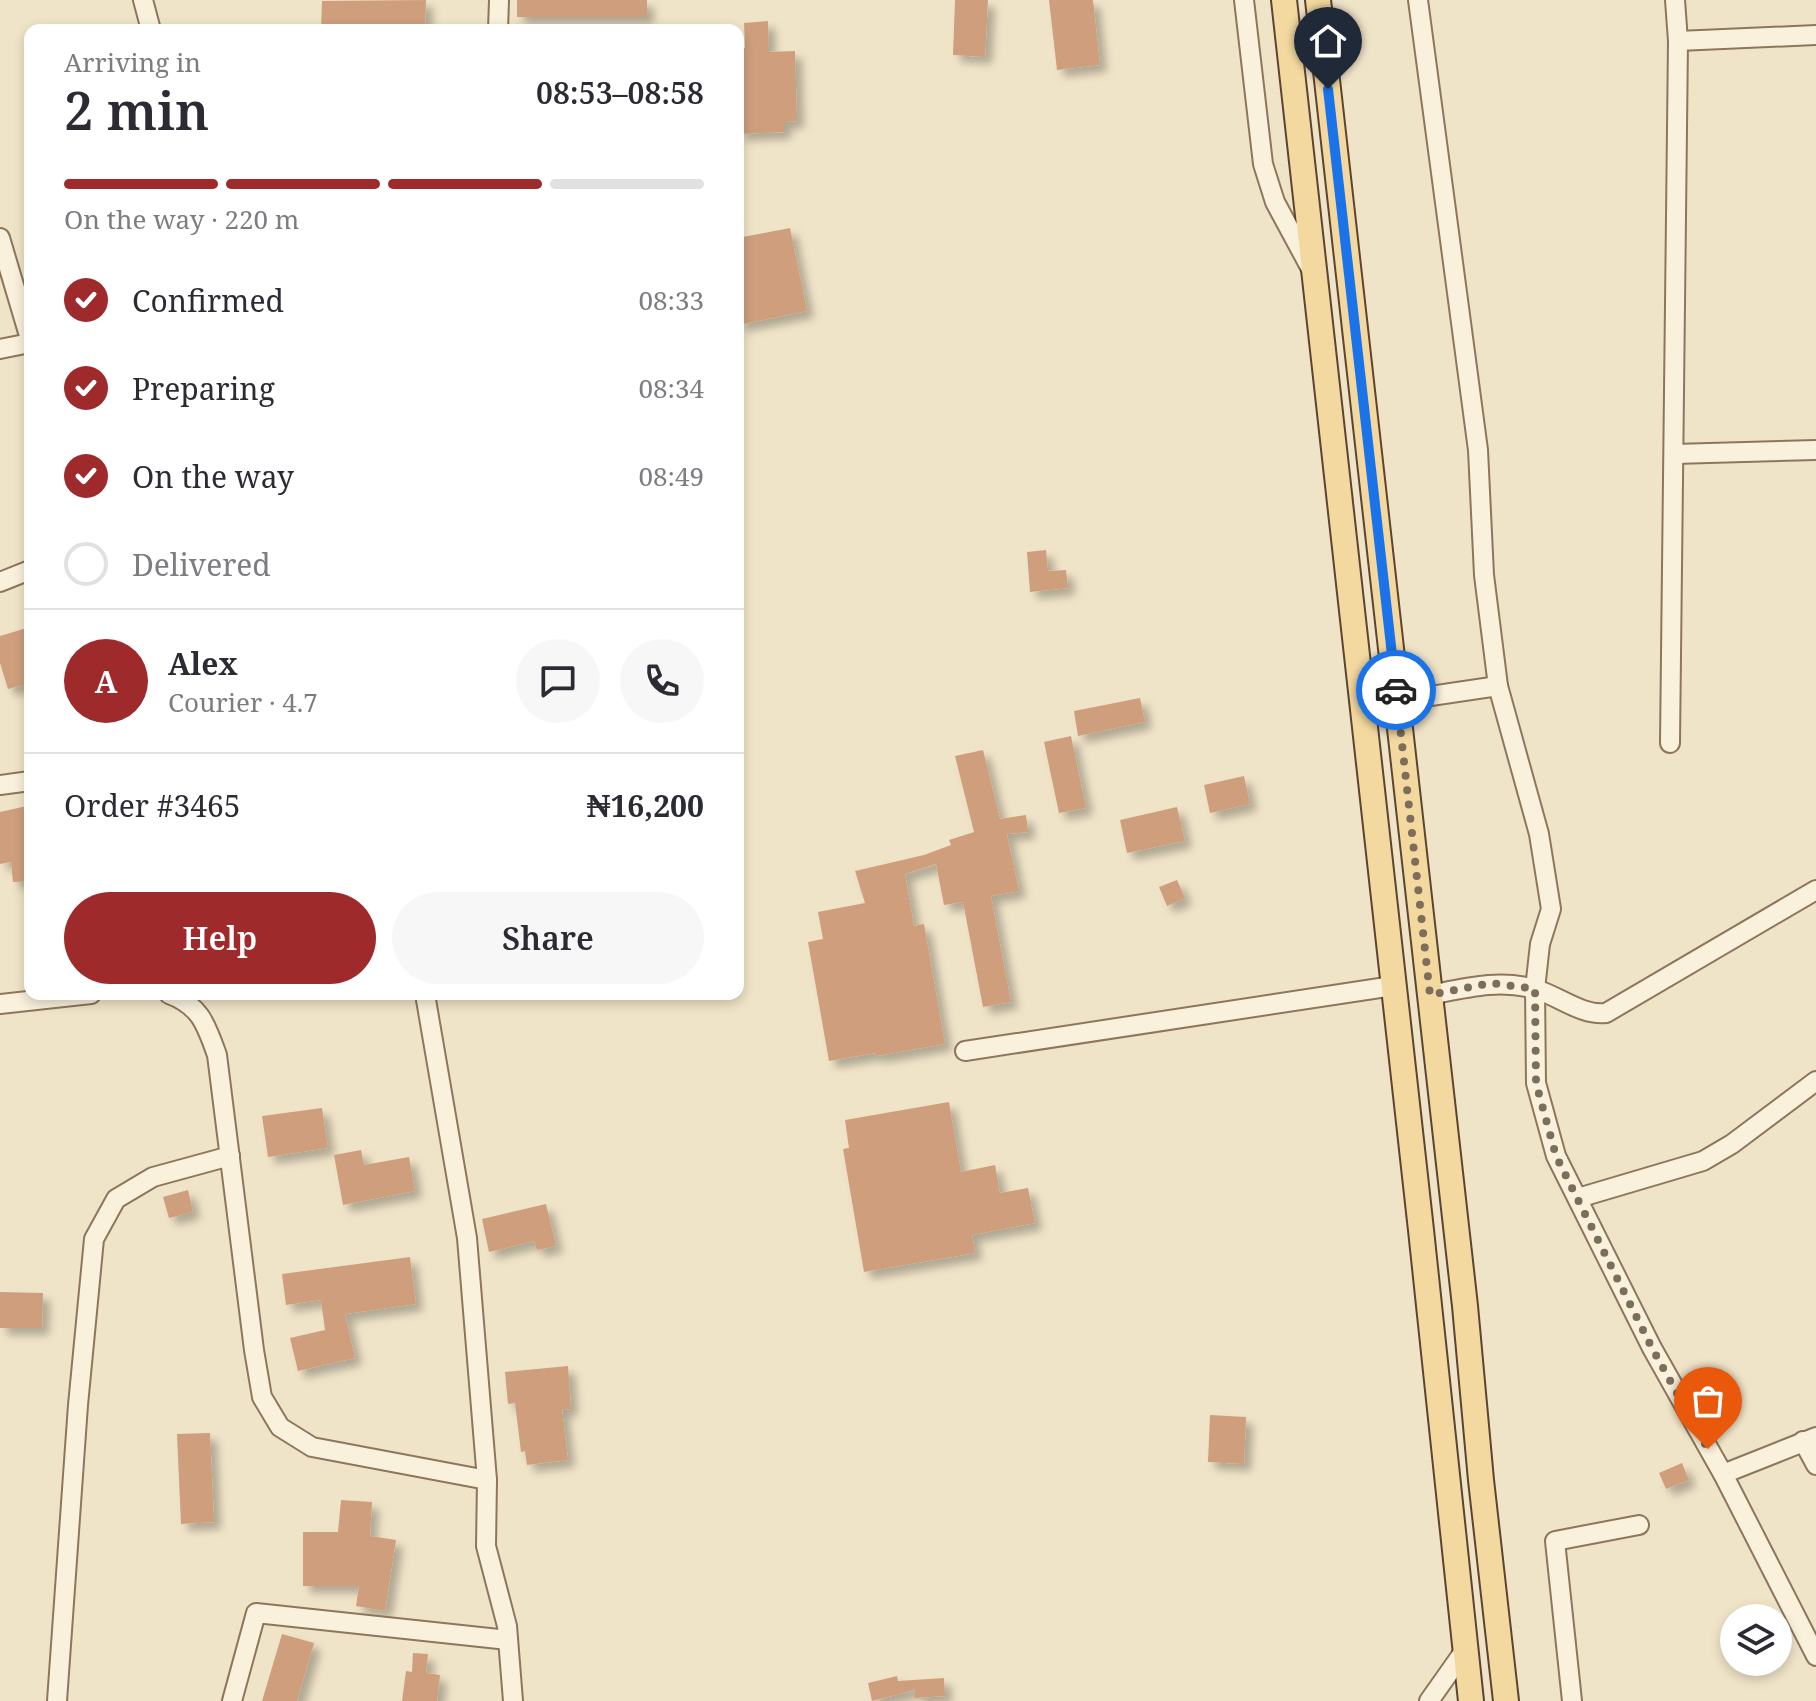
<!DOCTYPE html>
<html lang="en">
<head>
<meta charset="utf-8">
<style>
  body { margin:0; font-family:"Noto Serif",serif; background:#f7f7f7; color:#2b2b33; height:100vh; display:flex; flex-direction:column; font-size:30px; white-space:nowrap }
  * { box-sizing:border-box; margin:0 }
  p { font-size:26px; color:#7c7c81 }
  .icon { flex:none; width:44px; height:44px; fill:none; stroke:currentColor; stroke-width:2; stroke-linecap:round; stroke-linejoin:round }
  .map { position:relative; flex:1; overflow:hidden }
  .side { position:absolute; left:24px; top:24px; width:720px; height:976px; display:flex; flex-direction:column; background:#fff; border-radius:16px; box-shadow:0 4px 12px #0003 }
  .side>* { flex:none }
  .controls { position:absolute; left:1720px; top:1604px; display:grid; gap:16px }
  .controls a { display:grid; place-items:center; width:72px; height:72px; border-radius:50%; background:#fff; box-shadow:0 4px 12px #0003; font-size:40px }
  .pin { position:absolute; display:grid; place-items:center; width:68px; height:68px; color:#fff; margin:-82px -34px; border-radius:50% 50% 50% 0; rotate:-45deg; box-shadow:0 0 8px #0007 }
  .pin .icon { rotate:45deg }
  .courier { position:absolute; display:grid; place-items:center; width:80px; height:80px; margin:-40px; border:6px solid #1a73e8; border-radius:50%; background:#fff; color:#222; box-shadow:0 2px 10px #0007 }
  .summary em { font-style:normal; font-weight:600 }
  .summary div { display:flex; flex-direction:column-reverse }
  .summary { display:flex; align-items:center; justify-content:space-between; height:136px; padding:0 40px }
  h1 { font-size:52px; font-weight:600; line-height:60px }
  .bar { display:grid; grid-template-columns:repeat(4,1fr); gap:12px 8px; align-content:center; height:96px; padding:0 40px }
  .bar i { height:10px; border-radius:6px; background:#e1e1e2 }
  .bar .on { background:#9e2a2b }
  .bar p { grid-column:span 4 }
  .line { display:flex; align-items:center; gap:20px; padding:0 40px; border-top:2px solid #e1e1e2 }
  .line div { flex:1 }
  .round { display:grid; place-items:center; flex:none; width:84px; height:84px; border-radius:42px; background:#f7f7f7 }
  ol { padding:0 40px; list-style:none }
  li { display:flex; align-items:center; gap:24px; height:88px }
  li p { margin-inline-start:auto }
  li .icon { padding:8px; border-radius:50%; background:#9e2a2b; color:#fff; stroke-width:4 }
  li:last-child { color:#7c7c81 }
  li i { width:44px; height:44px; border:4px solid #e1e1e2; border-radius:50% }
  .primary-button { display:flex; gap:16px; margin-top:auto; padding:16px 40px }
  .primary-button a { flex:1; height:92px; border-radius:48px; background:#9e2a2b; color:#fff; font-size:32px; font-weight:600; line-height:92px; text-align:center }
  .primary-button a+a { background:#f7f7f7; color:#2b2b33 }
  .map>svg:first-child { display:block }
  .building { fill:#cf9f7d; filter:url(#shadow) }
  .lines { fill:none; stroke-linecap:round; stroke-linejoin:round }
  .minor-casing { stroke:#8d765c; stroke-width:22 }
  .major-casing { stroke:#5b4430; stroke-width:28 }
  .minor { stroke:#faf1dc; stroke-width:18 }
  .major { stroke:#f3d9a0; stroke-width:24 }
  .done { stroke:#7c6e5b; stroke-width:8; stroke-dasharray:0 14.4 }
  .route { stroke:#1a73e8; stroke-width:10 }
</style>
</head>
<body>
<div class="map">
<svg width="1816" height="1701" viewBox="0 0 1816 1701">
  <defs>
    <filter id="shadow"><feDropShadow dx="7" dy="7" stdDeviation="4" flood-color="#0004"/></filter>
  </defs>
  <rect width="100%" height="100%" fill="#f0e4c8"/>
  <g class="building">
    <polygon points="426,0 425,27 351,25 351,30 321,30 322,1"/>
    <rect x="517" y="0" width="130" height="17"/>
    <polygon points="955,0 988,0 985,57 953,55"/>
    <polygon points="1049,0 1093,0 1100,65 1057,70"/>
    <polygon points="768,21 769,52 795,51 797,121 784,122 784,132 738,134 738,48 745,48 744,23"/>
    <polygon points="790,228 807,311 738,325 738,238"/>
    <polygon points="1046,550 1048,571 1066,570 1068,588 1030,592 1027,552"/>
    <polygon points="30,627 30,683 8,689 0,663 0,636"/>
    <polygon points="1140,698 1145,722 1078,736 1074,711"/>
    <polygon points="1071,736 1086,808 1059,813 1044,742"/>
    <polygon points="983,750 1000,819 1026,815 1028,832 1007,834 1019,891 991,896 1011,1002 983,1007 963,902 944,905 936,864 905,874 914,926 924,924 945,1044 876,1056 875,1053 829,1061 808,942 823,939 818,912 865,903 855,871 924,855 951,845 949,840 974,832 955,756"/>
    <polygon points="1244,776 1250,804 1210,813 1204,785"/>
    <polygon points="27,806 30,822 30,881 13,882 11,862 0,864 0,812"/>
    <polygon points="1177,807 1185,841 1127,853 1120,820"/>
    <polygon points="1177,880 1185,898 1167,906 1159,887"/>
    <polygon points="949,1102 961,1172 995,1165 1000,1193 1028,1188 1035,1223 972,1235 975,1253 864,1272 843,1149 849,1148 845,1120"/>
    <polygon points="322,1108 328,1148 268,1157 262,1116"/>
    <polygon points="361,1150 364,1165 409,1157 415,1191 343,1205 334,1155"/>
    <polygon points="188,1190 193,1212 169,1218 163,1197"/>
    <polygon points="546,1204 556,1246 537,1250 534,1241 489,1252 482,1219"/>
    <polygon points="410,1257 416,1304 345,1314 355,1358 298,1371 290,1338 325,1330 321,1300 286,1305 282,1274"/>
    <polygon points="0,1292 43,1293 42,1328 0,1328"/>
    <polygon points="568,1366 571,1409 562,1410 568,1460 527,1465 525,1451 521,1452 515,1403 508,1404 505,1372"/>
    <polygon points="1210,1415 1246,1417 1244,1464 1208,1462"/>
    <polygon points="210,1433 214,1522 181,1524 177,1434"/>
    <polygon points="1682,1463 1689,1480 1666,1489 1659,1473"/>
    <polygon points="341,1500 372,1502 370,1536 396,1540 385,1611 356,1606 359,1586 303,1586 303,1532 338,1532"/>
    <polygon points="282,1634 314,1643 297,1701 262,1701"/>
    <polygon points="413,1653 428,1654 426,1673 440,1675 437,1701 402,1701 406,1671 412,1672"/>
    <polygon points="897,1676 898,1681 944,1678 945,1696 915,1698 915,1690 872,1701 868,1683"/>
  </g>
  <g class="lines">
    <g class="minor-casing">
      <g id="minor">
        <polyline points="143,0 151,30"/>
        <polyline points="1244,0 1263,164 1275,202 1310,267"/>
        <polyline points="1418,0 1478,450 1484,575 1498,686 1539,834 1551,909 1540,944 1535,989 1536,1083 1556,1156 1652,1348 1723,1474 1816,1656"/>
        <polyline points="498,30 499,0"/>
        <polyline points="1678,41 1816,35"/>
        <polyline points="0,238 30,339"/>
        <polyline points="0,349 30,343"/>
        <polyline points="1674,454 1816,450"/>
        <polyline points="0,582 30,570"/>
        <polyline points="1397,701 1498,686"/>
        <polyline points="1670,743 1678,41 1675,0"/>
        <polyline points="0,785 30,781"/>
        <path d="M169,994C201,1006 206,1025 217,1055L254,1350L262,1397L280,1427L312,1447L487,1480L467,1238L425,994"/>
        <path d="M1430,995C1466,988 1499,979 1535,989C1559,996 1582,1016 1606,1013L1816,890"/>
        <polyline points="0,1004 91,994"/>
        <polyline points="965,1051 1393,986"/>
        <polyline points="1578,1198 1703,1161 1732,1144 1816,1081"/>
        <polyline points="1803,1441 1816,1465"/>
        <polyline points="1723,1474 1816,1437"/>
        <polyline points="487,1480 486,1546 507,1626 513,1701"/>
        <polyline points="57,1701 78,1405 94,1239 116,1199 153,1177 230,1156"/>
        <polyline points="232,1701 256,1613 508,1640"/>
        <polyline points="1429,1701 1465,1650"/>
        <polyline points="1572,1701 1555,1541 1639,1525"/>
      </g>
    </g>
    <g class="major-casing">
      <g id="major">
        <polyline points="1284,0 1421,1230 1471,1701"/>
        <polyline points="1318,0 1465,1306 1481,1480 1506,1701"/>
      </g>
    </g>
    <use href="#minor" class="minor"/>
    <use href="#major" class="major"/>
  </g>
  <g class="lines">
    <polyline class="done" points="1396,690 1430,995 1491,983 1535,989 1536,1083 1556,1156 1652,1348 1708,1449"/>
    <polyline class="route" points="1328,89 1396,690"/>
  </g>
</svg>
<div class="controls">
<a><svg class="icon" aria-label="layers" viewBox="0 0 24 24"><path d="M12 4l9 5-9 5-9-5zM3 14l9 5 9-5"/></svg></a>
</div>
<div class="pin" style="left:1708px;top:1449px;background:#ea580c"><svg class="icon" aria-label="bag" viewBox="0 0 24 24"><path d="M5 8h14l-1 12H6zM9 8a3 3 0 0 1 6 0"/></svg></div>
<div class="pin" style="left:1328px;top:89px;background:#1f2937"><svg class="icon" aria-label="home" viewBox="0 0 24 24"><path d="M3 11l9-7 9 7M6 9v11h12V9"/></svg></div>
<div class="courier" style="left:1396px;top:690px"><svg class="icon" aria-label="car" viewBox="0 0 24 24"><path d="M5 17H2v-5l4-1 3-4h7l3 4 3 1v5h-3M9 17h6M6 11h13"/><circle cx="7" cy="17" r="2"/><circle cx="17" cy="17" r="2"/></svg></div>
<section class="side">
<div class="summary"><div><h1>2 min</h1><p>Arriving in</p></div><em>08:53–08:58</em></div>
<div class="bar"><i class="on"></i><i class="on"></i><i class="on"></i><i></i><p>On the way · 220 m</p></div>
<ol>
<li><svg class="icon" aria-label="check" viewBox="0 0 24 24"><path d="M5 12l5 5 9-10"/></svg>Confirmed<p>08:33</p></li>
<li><svg class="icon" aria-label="check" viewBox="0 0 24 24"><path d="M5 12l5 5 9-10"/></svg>Preparing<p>08:34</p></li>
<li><svg class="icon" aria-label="check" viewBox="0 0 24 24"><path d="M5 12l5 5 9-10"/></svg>On the way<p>08:49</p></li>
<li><i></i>Delivered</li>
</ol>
<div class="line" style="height:144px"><b class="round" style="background:#9e2a2b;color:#fff">A</b><div><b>Alex</b><p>Courier · 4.7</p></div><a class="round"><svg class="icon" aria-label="chat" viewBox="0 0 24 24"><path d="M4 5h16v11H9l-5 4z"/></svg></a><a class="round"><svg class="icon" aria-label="phone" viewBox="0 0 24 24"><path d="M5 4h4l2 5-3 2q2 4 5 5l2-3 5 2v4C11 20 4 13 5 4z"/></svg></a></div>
<div class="line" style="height:104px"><div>Order #3465</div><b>₦16,200</b></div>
<div class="primary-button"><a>Help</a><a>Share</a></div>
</section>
</div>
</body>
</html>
